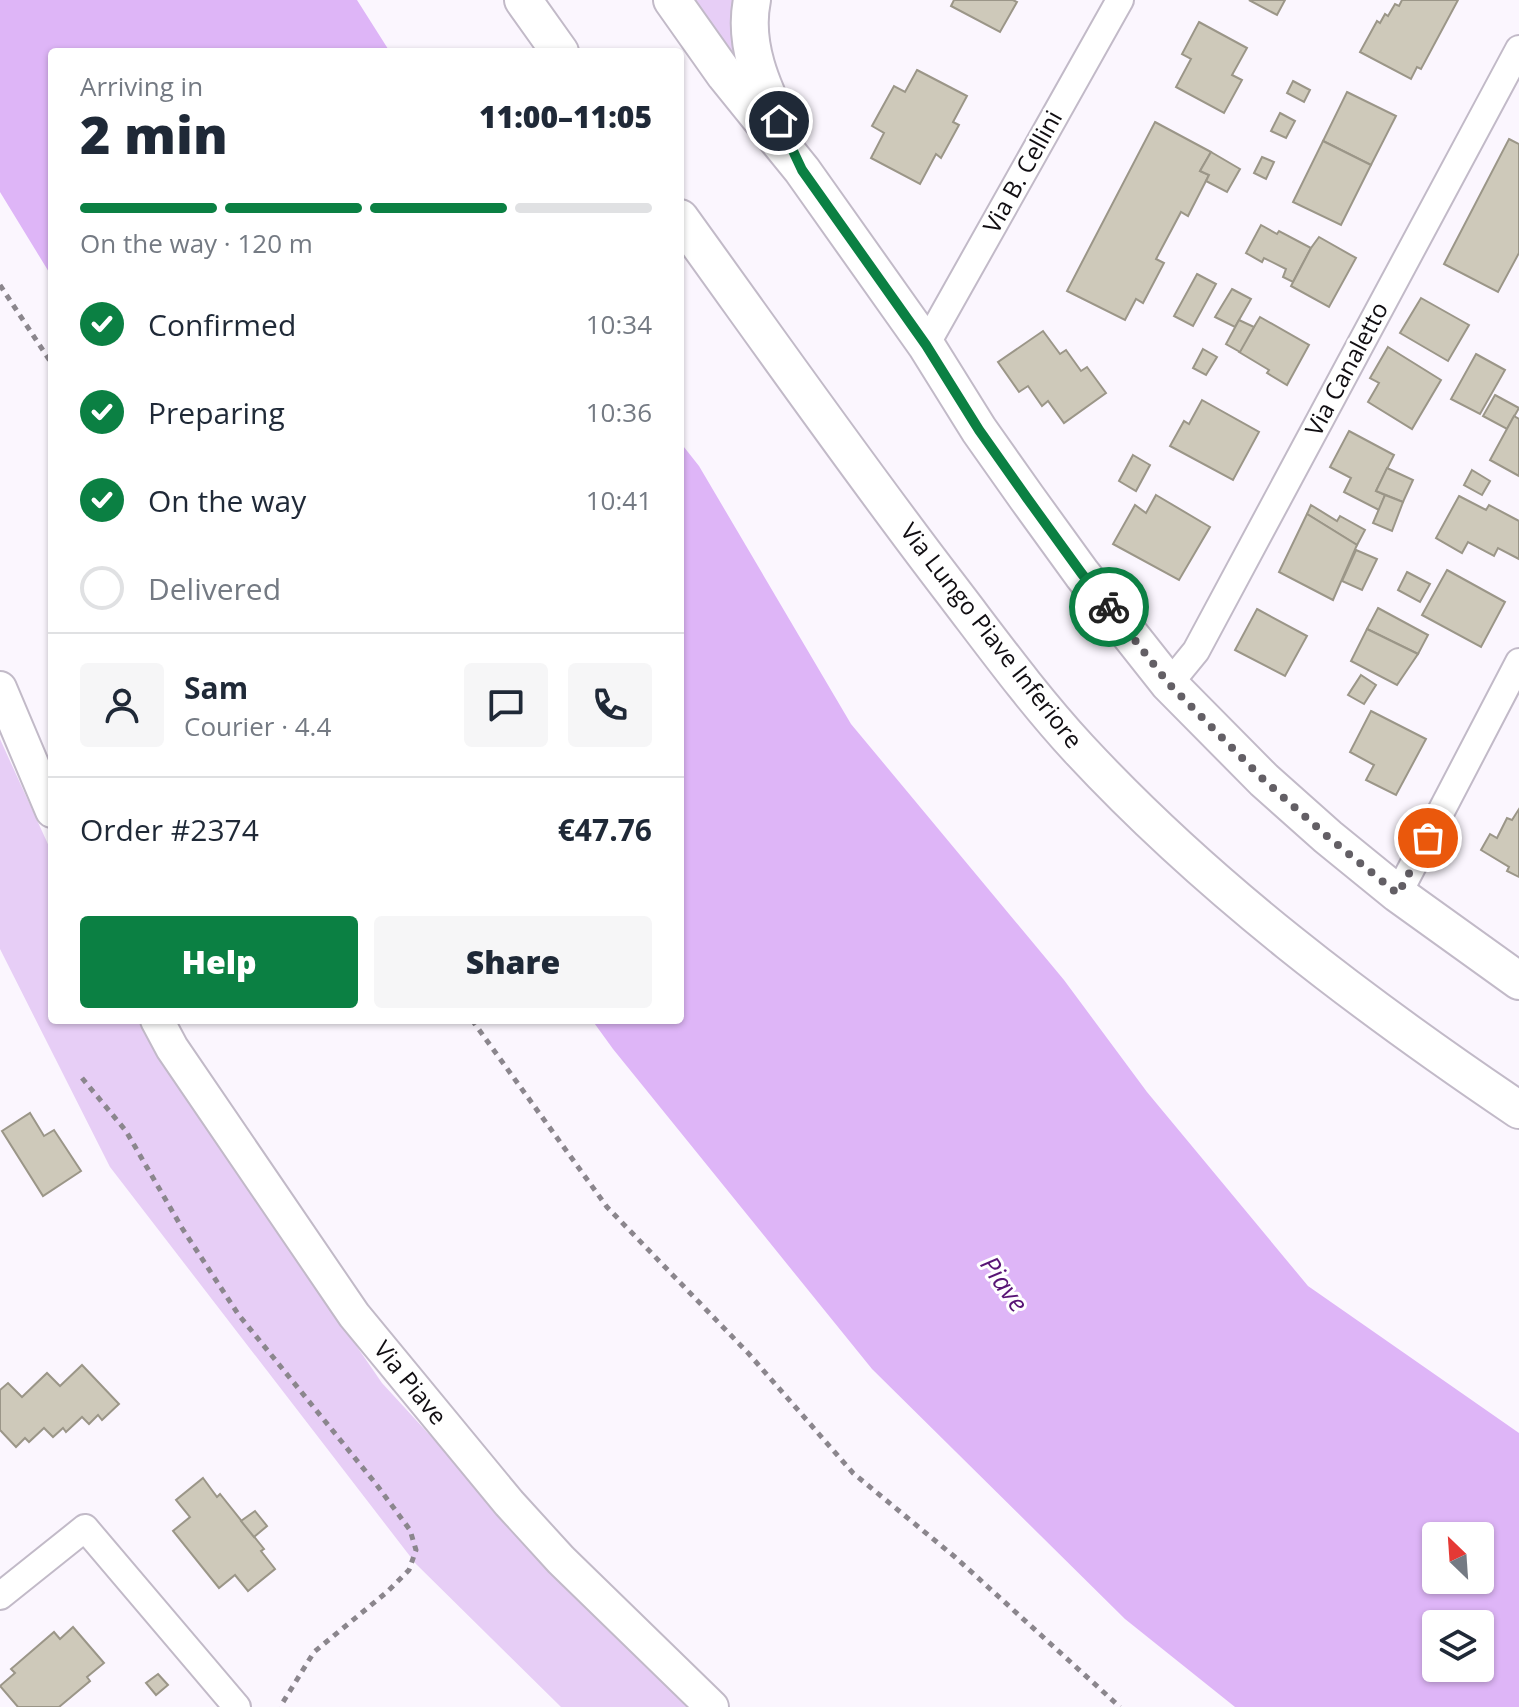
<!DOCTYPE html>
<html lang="en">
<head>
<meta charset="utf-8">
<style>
  body { margin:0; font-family:"Open Sans",sans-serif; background:#f6f6f7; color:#1f2937; height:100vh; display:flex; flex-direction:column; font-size:30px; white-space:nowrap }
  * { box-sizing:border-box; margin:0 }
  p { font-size:26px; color:#747a83 }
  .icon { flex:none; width:44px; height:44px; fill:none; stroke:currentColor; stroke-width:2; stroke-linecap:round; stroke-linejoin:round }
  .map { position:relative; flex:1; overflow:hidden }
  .side { position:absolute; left:48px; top:48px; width:636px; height:976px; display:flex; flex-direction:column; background:#fff; border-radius:8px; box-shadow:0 2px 6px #0004 }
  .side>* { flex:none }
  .needle { width:52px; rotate:335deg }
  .fabs { position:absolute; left:1422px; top:1522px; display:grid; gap:16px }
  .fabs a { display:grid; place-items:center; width:72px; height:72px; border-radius:8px; background:#fff; box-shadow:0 2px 6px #0004; font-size:40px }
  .pin { position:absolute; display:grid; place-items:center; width:68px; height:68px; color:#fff; margin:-34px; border:4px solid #fff; border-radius:50%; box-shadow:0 2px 8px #0007 }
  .courier { position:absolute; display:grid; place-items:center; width:80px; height:80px; margin:-40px; border:6px solid #0b8043; border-radius:50%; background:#fff; color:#222; box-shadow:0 2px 10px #0007 }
  .overview em { font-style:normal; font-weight:800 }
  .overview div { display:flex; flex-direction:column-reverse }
  .overview { display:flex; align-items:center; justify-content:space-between; height:136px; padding:0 32px }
  h1 { font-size:52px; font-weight:800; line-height:60px }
  .bar { display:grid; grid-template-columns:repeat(4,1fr); gap:12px 8px; align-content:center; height:96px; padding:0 32px }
  .bar i { height:10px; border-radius:6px; background:#e0e1e3 }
  .bar .current { background:#0b8043 }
  .bar p { grid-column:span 4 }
  .line { display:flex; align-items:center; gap:20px; padding:0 32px; border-top:2px solid #e0e1e3 }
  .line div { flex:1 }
  .round { display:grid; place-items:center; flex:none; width:84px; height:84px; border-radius:8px; background:#f6f6f7 }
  ol { padding:0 32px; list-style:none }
  li { display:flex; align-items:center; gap:24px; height:88px }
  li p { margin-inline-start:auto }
  li .icon { padding:8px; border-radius:50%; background:#0b8043; color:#fff; stroke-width:4 }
  li:last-child { color:#747a83 }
  li i { width:44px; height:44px; border:4px solid #e0e1e3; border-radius:50% }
  .primary-button { display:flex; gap:16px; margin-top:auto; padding:16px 32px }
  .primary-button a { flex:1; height:92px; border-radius:8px; background:#0b8043; color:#fff; font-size:32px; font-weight:800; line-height:92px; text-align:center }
  .primary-button a+a { background:#f6f6f7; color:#1f2937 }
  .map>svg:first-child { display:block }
  .green { fill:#e7cef6 }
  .water { fill:#deb5f7; fill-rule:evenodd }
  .building { fill:#cec9ba; stroke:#9b9688; stroke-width:2 }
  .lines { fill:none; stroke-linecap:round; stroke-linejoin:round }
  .minor-casing { stroke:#c2bac8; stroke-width:30 }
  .tertiary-casing { stroke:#c2bac8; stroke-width:36 }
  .secondary-casing { stroke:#c2bac8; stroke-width:40 }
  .path { stroke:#8b868d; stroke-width:5; stroke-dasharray:6 6; stroke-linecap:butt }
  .minor { stroke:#fff; stroke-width:26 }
  .tertiary { stroke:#fff; stroke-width:32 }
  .secondary { stroke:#fff; stroke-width:36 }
  .done { stroke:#635f65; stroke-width:8; stroke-dasharray:0 14.4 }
  .route { stroke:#0b8043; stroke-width:10 }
  .labels { text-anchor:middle; stroke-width:6; stroke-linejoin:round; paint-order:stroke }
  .street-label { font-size:24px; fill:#110e12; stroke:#fff }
  .water-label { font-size:26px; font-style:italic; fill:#581475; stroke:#fff }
</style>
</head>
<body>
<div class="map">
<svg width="1519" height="1707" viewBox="0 0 1519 1707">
  <rect width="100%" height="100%" fill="#fbf6fe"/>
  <g class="green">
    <polygon points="690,0 739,0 739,68"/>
    <polygon points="0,739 52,853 52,1020 138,1020 220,1148 382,1383 549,1565 660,1680 689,1707 561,1707 416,1564 110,1167 0,949"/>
  </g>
  <g class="water">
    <polygon points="0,0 357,0 390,52 52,52 52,277 0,192"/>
    <path d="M680,442L699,466L851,724L1064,980L1147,1092L1308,1286L1519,1433V1707H1235L1125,1619L872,1369L613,1049L592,1020H680ZM1436,1536H1480V1580H1436ZM1436,1624H1480V1668H1436Z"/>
  </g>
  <g class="building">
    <polygon points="954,0 1013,0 1017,2 1000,32 951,6"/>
    <polygon points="1249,0 1285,0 1277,15"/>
    <polygon points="1402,0 1458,0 1421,69 1417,67 1411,79 1360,52 1377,21 1380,23 1385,14 1388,16 1395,4 1399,6"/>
    <polygon points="1199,22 1247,48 1232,75 1242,80 1224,113 1176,87 1191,59 1182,54"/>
    <polygon points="917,70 967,96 953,122 959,125 941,158 936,154 920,184 871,158 884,133 872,126 894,86 905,92"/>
    <polygon points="1293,81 1310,90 1304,102 1287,93"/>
    <polygon points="1347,92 1396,116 1371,165 1323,141"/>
    <polygon points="1280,113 1295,121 1286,138 1271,131"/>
    <polygon points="1155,122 1211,152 1200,171 1209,175 1188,216 1181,212 1156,259 1164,263 1143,303 1136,299 1125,320 1067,291"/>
    <polygon points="1509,139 1519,144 1519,253 1498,292 1444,264"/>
    <polygon points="1323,141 1371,165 1341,225 1293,202"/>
    <polygon points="1211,152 1240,169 1227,192 1206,181 1209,175 1200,171"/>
    <polygon points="1262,157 1274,162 1266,179 1254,173"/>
    <polygon points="1261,225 1277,234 1279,231 1311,248 1293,282 1283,277 1286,269 1264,258 1262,262 1246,253"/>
    <polygon points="1319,237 1356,258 1329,307 1291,286 1311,248"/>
    <polygon points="1197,274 1216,284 1193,326 1174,316"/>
    <polygon points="1232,289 1251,299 1235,327 1215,317"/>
    <polygon points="1421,298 1469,325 1448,361 1400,333"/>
    <polygon points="1260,317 1309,345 1287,385 1267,373 1269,370 1239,352"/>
    <polygon points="1239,320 1254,327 1240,352 1226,344"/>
    <polygon points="1043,331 1060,354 1066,350 1081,371 1087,367 1106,393 1064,423 1048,401 1042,406 1028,386 1019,392 998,362"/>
    <polygon points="1388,347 1441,380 1412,429 1368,402 1379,383 1370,378"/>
    <polygon points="1203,349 1217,357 1206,375 1193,368"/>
    <polygon points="1476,354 1505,370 1480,414 1451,399"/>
    <polygon points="1495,395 1519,408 1507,429 1483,416"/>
    <polygon points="1202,400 1259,432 1233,480 1170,446 1184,421 1189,424"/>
    <polygon points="1514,416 1519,419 1519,476 1490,460"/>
    <polygon points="1349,431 1394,455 1376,491 1385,495 1379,510 1344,492 1351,478 1330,467"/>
    <polygon points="1133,455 1150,465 1136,491 1119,481"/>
    <polygon points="1387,468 1413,480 1403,502 1376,491"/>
    <polygon points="1472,470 1490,481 1482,495 1464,485"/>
    <polygon points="1156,495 1210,527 1179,580 1113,544 1135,505 1146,513"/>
    <polygon points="1385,495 1403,502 1392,531 1373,523"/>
    <polygon points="1459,496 1486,510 1489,505 1519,521 1519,559 1498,548 1494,556 1468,542 1462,553 1436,538"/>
    <polygon points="1311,505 1337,521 1340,516 1365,530 1357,545 1307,514"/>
    <polygon points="1307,514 1357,545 1333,600 1279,572"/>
    <polygon points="1356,550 1377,559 1362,590 1342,581"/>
    <polygon points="1447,570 1505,602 1481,647 1422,615"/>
    <polygon points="1407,572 1430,584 1420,602 1398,590"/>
    <polygon points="1378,608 1428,635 1418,654 1367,629"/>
    <polygon points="1257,609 1307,636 1285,676 1235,650"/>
    <polygon points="1367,629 1418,654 1397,685 1351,661"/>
    <polygon points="1361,675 1376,685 1364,704 1348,695"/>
    <polygon points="1371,711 1426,739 1396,795 1366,780 1374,765 1350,752"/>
    <polygon points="1519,809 1519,877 1507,871 1509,867 1481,850 1490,834 1497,838 1507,818 1512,820"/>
    <polygon points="30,1113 44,1136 54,1130 81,1171 43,1196 2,1131"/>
    <polygon points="82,1365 119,1404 102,1420 98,1415 89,1424 82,1417 66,1432 63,1428 53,1437 44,1428 29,1442 25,1438 16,1447 0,1430 0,1390 8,1383 22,1397 47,1373 60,1386"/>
    <polygon points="203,1478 217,1497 220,1494 264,1549 261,1551 275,1569 248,1591 235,1575 219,1588 173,1531 190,1517 176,1500"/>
    <polygon points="255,1511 267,1526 254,1537 241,1521"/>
    <polygon points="73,1627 104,1663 87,1677 90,1681 59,1707 18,1707 0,1686 15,1673 11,1669 54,1632 60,1639"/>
    <polygon points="158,1674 168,1685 156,1695 146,1683"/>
  </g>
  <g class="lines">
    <g class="minor-casing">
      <g id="minor">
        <polyline points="926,345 1120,0"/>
        <polyline points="1169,684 1196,651 1519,49"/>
        <polyline points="1398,894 1519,662"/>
        <polyline points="0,1596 85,1528 237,1707"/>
      </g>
    </g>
    <g class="tertiary-casing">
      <g id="tertiary">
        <polyline points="0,688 52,811"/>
        <polyline points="157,1020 172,1048 354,1315 509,1503 561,1560 712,1707"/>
      </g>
    </g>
    <g class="secondary-casing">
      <g id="secondary">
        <polyline points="523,0 560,52"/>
        <polyline points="672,0 725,75 802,170 926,345 979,430 1027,498 1082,574 1169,684 1264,780 1328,837 1398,894 1519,981"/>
        <path d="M752,0C743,44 762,87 781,125"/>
        <path d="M680,218C768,340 855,464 947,584C990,640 1031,697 1079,749C1208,888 1362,1004 1519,1110"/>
      </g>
    </g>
    <g class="path">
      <polyline points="0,285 52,364"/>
      <polyline points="472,1020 607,1207 749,1354 853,1473 955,1557 1120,1707"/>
      <polyline points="82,1078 126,1131 182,1228 238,1314 376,1484 410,1530 416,1550 409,1570 387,1592 314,1652 280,1707"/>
    </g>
    <use href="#minor" class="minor"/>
    <use href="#tertiary" class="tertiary"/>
    <use href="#secondary" class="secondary"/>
  </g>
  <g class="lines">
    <polyline class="done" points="1109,607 1169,684 1264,780 1328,837 1398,894 1428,838"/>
    <polyline class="route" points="779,121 802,170 926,345 979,430 1027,498 1082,574 1109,607"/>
  </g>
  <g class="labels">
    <g class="street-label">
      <text transform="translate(1023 172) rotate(-61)" y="8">Via B. Cellini</text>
      <text transform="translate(1347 369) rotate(-62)" y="8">Via Canaletto</text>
      <text transform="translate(991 636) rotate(52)" y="8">Via Lungo Piave Inferiore</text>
      <text transform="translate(410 1383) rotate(51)" y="8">Via Piave</text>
    </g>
    <g class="water-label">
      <text transform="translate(1004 1284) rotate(55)" y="9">Piave</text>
    </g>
  </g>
</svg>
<div class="fabs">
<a><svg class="needle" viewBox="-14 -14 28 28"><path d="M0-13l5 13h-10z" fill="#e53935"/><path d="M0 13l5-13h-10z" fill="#747a83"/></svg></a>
<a><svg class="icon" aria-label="layers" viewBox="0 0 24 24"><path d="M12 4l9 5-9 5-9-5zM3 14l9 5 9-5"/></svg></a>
</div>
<div class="pin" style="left:1428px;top:838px;background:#ea580c"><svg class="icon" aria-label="bag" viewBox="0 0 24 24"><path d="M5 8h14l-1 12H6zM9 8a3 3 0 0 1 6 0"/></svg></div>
<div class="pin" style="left:779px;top:121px;background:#1f2937"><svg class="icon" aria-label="home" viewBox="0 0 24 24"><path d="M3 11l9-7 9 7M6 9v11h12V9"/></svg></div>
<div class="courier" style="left:1109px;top:607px"><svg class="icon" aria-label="bike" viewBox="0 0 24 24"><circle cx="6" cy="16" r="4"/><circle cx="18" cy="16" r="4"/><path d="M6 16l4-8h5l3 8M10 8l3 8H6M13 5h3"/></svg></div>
<section class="side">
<div class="overview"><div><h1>2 min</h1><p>Arriving in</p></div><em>11:00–11:05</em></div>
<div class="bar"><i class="current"></i><i class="current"></i><i class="current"></i><i></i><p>On the way · 120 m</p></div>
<ol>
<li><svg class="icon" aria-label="check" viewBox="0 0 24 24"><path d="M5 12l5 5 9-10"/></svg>Confirmed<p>10:34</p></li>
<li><svg class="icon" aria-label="check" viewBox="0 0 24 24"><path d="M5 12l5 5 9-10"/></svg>Preparing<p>10:36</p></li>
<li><svg class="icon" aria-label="check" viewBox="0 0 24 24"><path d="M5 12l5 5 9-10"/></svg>On the way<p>10:41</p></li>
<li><i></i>Delivered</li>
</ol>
<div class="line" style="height:144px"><a class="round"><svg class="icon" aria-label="person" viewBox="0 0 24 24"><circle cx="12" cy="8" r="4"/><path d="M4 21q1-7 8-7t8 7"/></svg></a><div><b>Sam</b><p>Courier · 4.4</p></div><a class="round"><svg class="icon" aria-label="chat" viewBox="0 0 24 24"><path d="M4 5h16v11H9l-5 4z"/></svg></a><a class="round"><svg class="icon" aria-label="phone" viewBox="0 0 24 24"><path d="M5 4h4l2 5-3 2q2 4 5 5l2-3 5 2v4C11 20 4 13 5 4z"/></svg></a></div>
<div class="line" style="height:104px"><div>Order #2374</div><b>€47.76</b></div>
<div class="primary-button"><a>Help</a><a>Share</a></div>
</section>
</div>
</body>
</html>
